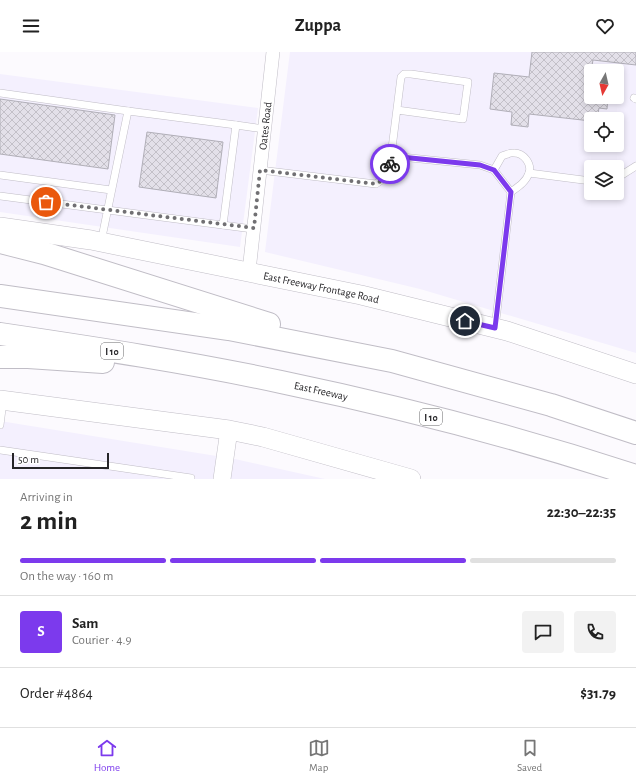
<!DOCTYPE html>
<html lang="en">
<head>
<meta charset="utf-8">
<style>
  body { margin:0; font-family:"Alegreya Sans",sans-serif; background:#f2f2f2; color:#222; height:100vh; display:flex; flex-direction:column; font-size:15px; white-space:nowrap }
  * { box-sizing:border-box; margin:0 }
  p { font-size:13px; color:#767676 }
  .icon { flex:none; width:22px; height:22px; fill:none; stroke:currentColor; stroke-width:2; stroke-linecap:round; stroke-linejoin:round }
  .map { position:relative; height:427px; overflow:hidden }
  .panel { display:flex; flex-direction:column; background:#fff; flex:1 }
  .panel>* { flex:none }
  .needle { width:26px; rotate:188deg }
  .buttons { position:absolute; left:584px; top:12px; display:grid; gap:8px }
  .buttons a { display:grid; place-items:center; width:40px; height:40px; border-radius:4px; background:#fff; box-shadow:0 2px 6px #0003; font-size:20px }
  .scale { position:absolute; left:12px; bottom:10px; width:97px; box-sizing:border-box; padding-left:4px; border:2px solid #262528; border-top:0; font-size:11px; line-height:14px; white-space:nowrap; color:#262528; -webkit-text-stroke:3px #fff; paint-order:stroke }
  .pin { position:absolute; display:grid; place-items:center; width:34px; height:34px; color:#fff; margin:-17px; border:2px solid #fff; border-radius:50%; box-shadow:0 1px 4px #0007 }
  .courier { position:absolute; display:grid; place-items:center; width:40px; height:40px; margin:-20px; border:3px solid #7c3aed; border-radius:50%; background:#fff; color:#222; box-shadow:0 1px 5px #0007 }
  .headline em { font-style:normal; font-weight:600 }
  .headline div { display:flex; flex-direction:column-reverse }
  .headline { display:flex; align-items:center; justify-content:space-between; height:68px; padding:0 20px }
  h1 { font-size:26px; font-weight:600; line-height:30px }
  .bar { display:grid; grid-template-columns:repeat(4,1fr); gap:6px 4px; align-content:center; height:48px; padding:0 20px }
  .bar i { height:5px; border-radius:3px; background:#e0e0e0 }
  .bar .active { background:#7c3aed }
  .bar p { grid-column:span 4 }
  .line { display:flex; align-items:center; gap:10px; padding:0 20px; border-top:1px solid #e0e0e0 }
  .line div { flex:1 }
  .round { display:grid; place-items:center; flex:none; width:42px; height:42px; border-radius:4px; background:#f2f2f2 }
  header { display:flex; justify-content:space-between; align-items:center; height:52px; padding:0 20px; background:#fff; font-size:18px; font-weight:600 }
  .dock { display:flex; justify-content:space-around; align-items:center; height:56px; border-top:1px solid #e0e0e0; background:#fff; font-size:11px; color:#767676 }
  .dock a { display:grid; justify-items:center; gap:2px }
  .dock .active { color:#7c3aed }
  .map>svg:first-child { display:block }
  .built { fill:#f4f0fe; fill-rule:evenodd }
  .building { fill:url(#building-cross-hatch); stroke:#b1afb8 }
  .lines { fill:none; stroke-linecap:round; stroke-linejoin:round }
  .service-casing { stroke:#c0bdc6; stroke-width:8 }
  .minor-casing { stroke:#c0bdc6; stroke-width:14 }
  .tertiary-casing { stroke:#c0bdc6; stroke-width:18 }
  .secondary-casing { stroke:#c0bdc6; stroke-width:20 }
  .motorway-casing { stroke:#c0bdc6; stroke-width:24 }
  .service { stroke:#fff; stroke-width:7 }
  .minor { stroke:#fff; stroke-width:13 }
  .tertiary { stroke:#fff; stroke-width:17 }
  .secondary { stroke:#fff; stroke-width:19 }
  .motorway { stroke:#fff; stroke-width:22 }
  .done { stroke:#717073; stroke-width:4; stroke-dasharray:0 7.2 }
  .route { stroke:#7c3aed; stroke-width:5 }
  .labels { text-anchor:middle; stroke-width:3; stroke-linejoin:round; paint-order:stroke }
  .shield { fill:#fff; stroke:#676668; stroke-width:1 }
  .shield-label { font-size:10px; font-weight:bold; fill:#262528 }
  .street-label { font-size:11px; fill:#262528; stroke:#fff }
</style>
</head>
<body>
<header><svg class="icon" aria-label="menu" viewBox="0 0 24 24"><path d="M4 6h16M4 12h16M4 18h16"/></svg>Zuppa<svg class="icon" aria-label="heart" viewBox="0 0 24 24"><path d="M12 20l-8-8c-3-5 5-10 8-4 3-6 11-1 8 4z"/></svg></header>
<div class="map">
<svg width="636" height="427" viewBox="0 0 636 427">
  <defs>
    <pattern id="building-cross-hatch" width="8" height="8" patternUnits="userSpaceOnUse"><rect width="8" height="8" fill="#e3e0e9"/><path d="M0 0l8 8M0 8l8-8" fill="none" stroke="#c3c0c8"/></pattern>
  </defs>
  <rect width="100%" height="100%" fill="#fcfafe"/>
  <g class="built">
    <path d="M290,0H636V301L420,237L265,200ZM591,19H617V45H591ZM591,67H617V93H591ZM591,115H617V141H591Z"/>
    <polygon points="0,22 258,56 240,195 0,160"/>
    <polygon points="0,369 235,407 325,427 0,427"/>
  </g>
  <g class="building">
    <polygon points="532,0 636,0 636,13 593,8 591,19 591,45 608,45 607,57 599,56 597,67 591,67 591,69 529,62 528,75 511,73 512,60 490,57 494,21 529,25"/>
    <polygon points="0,47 115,63 108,117 0,102"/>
    <polygon points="147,80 223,90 216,146 139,135"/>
  </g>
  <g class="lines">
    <g class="service-casing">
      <g id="service">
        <polyline points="0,41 128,59"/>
        <polyline points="634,46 636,47"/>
        <polyline points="391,104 401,25 404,22 411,22 468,30 463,67 397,58"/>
        <path d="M260,118L376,132C390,123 389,119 391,104L480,113L494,118L511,140L495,276"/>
        <path d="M494,118L502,104C506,103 511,100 514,101C524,101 532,112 529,121C526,130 518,135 511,140"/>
        <polyline points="529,121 591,129"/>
        <polyline points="0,123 111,138"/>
        <polyline points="617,126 636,114"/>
        <polyline points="0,144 253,177"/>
        <polyline points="223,173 236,73 264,77"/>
        <polyline points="101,190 128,59 236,73"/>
        <polyline points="0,373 3,349"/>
        <polyline points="0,398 191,426 190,427"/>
      </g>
    </g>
    <g class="minor-casing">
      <g id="minor">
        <path id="s1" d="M249,219L273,0"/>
      </g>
    </g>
    <g class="tertiary-casing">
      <polyline id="tertiary" points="222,427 229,378"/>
    </g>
    <g class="secondary-casing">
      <g id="secondary">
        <path id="s2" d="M0,175L91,188L361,243L507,279L636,322"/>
        <polyline points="0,348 229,378 263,385 411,427"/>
      </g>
    </g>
    <g class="motorway-casing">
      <g id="motorway">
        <polyline points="0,190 44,201 269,272"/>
        <polyline points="0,244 229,277 392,309 551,353 636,381"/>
        <path id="s3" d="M0,282C94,296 188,310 281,330C401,355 520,386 636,424"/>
        <polyline points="0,305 28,305 103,310"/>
      </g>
    </g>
    <use href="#service" class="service"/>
    <use href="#minor" class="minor"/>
    <use href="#tertiary" class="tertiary"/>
    <use href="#secondary" class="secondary"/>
    <use href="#motorway" class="motorway"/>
  </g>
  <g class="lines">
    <path class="done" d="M46,150L254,176L260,118L376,132C385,127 388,122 390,112"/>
    <polyline class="route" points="390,112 391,104 480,113 494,118 511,140 495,276 465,269"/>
  </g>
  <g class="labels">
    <g class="shield">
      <rect x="101" y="291" width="22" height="16" rx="3"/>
      <rect x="420" y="357" width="22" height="16" rx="3"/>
    </g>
    <g class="shield-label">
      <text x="112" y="303">I 10</text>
      <text x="431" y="369">I 10</text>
    </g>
    <g class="street-label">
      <text dy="4" stroke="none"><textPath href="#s1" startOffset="146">Oates Road</textPath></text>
      <text dy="4" stroke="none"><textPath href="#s2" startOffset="327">East Freeway Frontage Road</textPath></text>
      <text dy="4" stroke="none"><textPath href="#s3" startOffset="326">East Freeway</textPath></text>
    </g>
  </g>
</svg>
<div class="buttons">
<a><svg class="needle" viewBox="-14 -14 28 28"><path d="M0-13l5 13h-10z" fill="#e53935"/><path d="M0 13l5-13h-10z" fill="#767676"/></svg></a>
<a><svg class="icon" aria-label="locate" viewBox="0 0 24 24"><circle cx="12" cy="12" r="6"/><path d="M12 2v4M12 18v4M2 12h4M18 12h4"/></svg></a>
<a><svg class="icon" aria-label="layers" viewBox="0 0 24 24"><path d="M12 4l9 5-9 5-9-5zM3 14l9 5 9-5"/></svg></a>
</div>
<div class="scale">50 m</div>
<div class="pin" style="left:46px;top:150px;background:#ea580c"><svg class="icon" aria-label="bag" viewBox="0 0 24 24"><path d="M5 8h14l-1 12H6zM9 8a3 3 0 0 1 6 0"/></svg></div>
<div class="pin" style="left:465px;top:269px;background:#1f2937"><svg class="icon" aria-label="home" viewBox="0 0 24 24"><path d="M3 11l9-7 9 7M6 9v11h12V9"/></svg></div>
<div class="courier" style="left:390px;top:112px"><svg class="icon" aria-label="bike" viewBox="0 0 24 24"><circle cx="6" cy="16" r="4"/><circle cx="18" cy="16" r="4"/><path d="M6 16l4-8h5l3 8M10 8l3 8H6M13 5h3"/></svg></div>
</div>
<section class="panel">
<div class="headline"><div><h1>2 min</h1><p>Arriving in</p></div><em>22:30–22:35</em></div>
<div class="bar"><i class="active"></i><i class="active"></i><i class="active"></i><i></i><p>On the way · 160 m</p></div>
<div class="line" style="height:72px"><b class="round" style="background:#7c3aed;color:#fff">S</b><div><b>Sam</b><p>Courier · 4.9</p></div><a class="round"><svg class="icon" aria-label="chat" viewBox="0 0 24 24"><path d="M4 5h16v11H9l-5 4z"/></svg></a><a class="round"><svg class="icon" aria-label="phone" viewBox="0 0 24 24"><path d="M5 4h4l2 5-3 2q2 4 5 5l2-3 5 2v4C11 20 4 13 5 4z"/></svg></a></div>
<div class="line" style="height:52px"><div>Order #4864</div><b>$31.79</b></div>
</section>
<nav class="dock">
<a class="active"><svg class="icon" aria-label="home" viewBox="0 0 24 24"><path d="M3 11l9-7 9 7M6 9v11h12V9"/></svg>Home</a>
<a><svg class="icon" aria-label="map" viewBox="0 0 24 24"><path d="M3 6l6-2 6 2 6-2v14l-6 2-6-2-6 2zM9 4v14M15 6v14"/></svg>Map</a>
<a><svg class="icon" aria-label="saved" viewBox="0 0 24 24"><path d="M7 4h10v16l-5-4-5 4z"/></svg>Saved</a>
</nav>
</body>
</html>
